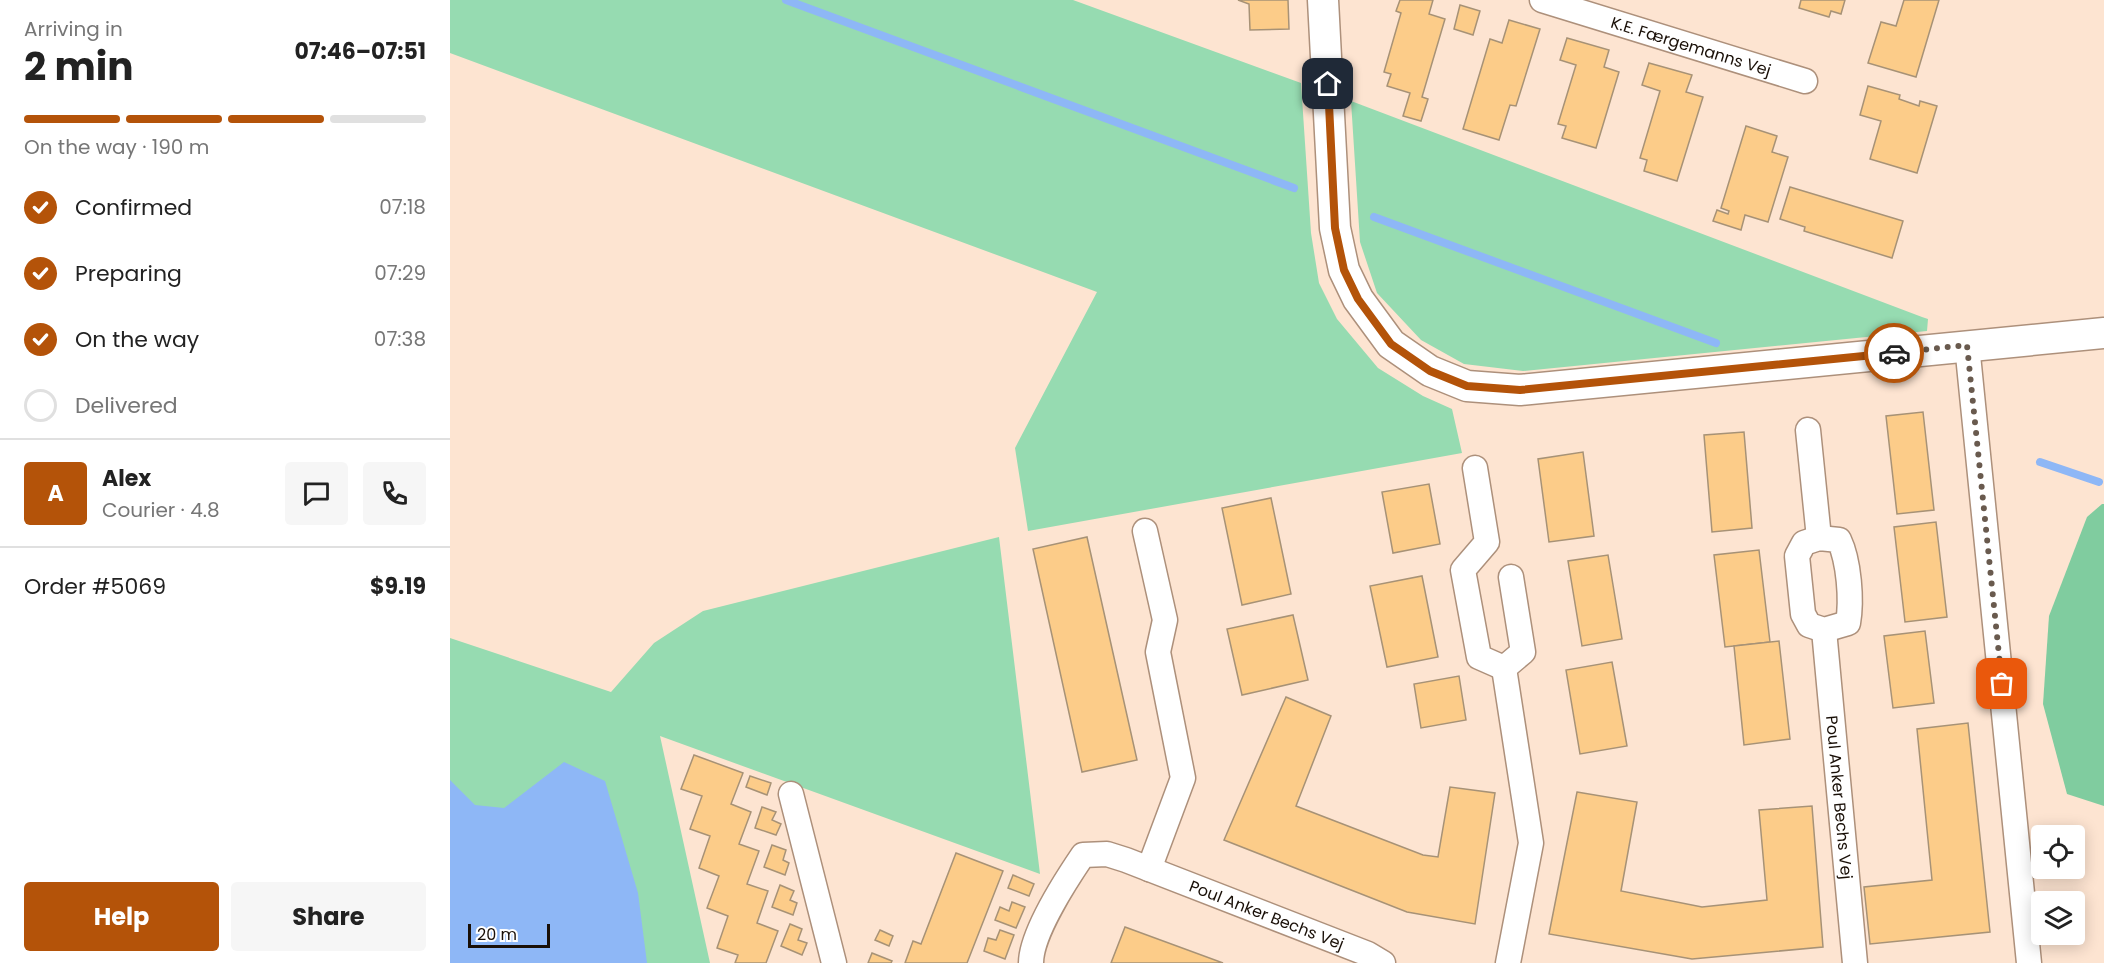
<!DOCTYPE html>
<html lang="en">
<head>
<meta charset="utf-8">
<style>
  body { margin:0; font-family:Poppins,sans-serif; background:#f6f6f6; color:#222; height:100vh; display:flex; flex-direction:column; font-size:22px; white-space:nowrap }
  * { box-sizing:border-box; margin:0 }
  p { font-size:20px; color:#767676 }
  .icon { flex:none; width:33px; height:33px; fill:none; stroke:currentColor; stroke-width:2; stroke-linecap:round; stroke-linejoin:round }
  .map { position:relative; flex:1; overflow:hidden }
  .details { display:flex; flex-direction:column; background:#fff; width:450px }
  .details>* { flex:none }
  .tools { position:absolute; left:1581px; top:825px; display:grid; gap:12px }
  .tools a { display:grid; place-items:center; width:54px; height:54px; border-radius:6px; background:#fff; box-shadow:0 3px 15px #0003; font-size:30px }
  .scale { position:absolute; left:18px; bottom:15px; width:82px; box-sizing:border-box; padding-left:6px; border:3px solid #190f07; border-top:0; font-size:16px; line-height:21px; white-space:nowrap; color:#190f07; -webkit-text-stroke:4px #fff; paint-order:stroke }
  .pin { position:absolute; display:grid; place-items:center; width:51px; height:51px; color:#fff; margin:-26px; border-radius:12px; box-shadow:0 3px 9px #0006 }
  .courier { position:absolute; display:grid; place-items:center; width:60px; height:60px; margin:-30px; border:4px solid #b45309; border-radius:50%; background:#fff; color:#222; box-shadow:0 2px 8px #0007 }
  .summary em { font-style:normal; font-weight:700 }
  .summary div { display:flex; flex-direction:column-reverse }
  .summary { display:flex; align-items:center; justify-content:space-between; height:102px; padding:0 24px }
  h1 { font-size:39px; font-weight:700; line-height:45px }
  .bar { display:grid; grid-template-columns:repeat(4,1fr); gap:9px 6px; align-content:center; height:72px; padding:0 24px }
  .bar i { height:8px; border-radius:4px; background:#e0e0e0 }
  .bar .selected { background:#b45309 }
  .bar p { grid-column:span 4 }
  .line { display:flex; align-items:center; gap:15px; padding:0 24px; border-top:2px solid #e0e0e0 }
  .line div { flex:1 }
  .round { display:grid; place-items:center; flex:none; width:63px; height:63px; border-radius:6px; background:#f6f6f6 }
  ol { padding:0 24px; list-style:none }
  li { display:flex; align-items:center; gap:18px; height:66px }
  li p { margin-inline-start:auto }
  li .icon { padding:6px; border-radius:50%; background:#b45309; color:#fff; stroke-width:4 }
  li:last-child { color:#767676 }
  li i { width:33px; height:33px; border:3px solid #e0e0e0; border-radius:50% }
  .primary-button { display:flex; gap:12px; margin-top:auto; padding:12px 24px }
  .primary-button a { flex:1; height:69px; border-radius:6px; background:#b45309; color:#fff; font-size:24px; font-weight:700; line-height:69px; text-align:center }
  .primary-button a+a { background:#f6f6f6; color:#222 }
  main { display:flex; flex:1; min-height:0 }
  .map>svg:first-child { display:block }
  .green { fill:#96dbb1 }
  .forest { fill:#80cc9f }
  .water { fill:#8eb7f6 }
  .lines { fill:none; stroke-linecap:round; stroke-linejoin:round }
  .stream { stroke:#8eb7f6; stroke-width:8 }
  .building { fill:#fccc89; stroke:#a79276; stroke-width:1.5 }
  .minor-casing { stroke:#ad907b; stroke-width:27 }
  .tertiary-casing { stroke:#ad907b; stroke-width:33 }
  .minor { stroke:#fff; stroke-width:24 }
  .tertiary { stroke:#fff; stroke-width:30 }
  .done { stroke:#695a4e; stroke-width:6; stroke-dasharray:0 10.8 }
  .route { stroke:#b45309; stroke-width:8 }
  .labels { text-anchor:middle; stroke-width:4.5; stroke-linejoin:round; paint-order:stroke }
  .street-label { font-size:16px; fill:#190f07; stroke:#fff }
</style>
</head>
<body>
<main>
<section class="details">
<div class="summary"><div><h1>2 min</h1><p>Arriving in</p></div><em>07:46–07:51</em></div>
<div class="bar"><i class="selected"></i><i class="selected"></i><i class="selected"></i><i></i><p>On the way · 190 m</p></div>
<ol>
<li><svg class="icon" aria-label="check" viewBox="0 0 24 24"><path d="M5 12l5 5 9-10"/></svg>Confirmed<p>07:18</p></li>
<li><svg class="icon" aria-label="check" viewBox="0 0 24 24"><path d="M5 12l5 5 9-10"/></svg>Preparing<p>07:29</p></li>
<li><svg class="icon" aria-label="check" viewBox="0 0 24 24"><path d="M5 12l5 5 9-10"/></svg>On the way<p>07:38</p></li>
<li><i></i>Delivered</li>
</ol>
<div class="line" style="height:108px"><b class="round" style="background:#b45309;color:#fff">A</b><div><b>Alex</b><p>Courier · 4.8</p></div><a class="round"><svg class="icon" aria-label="chat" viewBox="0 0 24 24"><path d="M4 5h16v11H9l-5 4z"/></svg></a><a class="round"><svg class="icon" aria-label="phone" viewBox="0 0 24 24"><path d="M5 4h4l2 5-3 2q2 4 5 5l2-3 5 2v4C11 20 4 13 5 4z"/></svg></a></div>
<div class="line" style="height:78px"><div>Order #5069</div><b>$9.19</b></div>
<div class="primary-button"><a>Help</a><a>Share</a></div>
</section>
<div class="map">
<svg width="1654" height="963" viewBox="0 0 1654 963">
  <rect width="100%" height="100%" fill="#fde4d1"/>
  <g class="green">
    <polygon points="0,0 623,0 851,83 861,233 869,283 887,319 928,368 973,396 1002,409 1012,453 578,531 565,448 647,292 0,53"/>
    <polygon points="901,101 1472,317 1478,319 1477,331 1073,371 1014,364 971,340 927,293 910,242"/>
    <polygon points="549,537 590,874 210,736 260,963 0,963 0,638 161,692 204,643 253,611"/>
  </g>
  <polygon class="forest" points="1652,504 1654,504 1654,806 1617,794 1593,704 1599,616 1637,517"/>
  <polygon class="water" points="114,762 155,781 188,893 197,963 0,963 0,780 25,805 54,808"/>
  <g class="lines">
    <g class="stream">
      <polyline points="336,0 844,188"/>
      <polyline points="924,217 1266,343"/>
      <polyline points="1590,462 1649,482"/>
    </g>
  </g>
  <g class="building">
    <polygon points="788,0 838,0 839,29 800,30 799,4"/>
    <polygon points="950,0 983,0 979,14 995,19 972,97 978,99 971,121 953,116 960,93 937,86 941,74 934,72 951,13 946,11"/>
    <polygon points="1351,0 1395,0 1391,14 1381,11 1379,17 1349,8"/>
    <polygon points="1454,0 1489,0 1466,77 1418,63 1431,22 1446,26"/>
    <polygon points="1010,5 1030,11 1023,35 1004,29"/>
    <polygon points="1059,20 1090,29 1066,106 1060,105 1049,140 1013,129 1040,39 1052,43"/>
    <polygon points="1117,38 1159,50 1154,67 1169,72 1146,148 1112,138 1116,126 1108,124 1126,65 1110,60"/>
    <polygon points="1199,63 1242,75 1236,92 1253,97 1227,181 1194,171 1197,160 1190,158 1210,91 1192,85"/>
    <polygon points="1418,86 1450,95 1449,99 1469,106 1470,101 1487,106 1467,173 1420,159 1431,121 1410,115"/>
    <polygon points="1296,126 1327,136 1322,152 1338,157 1318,222 1295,215 1291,230 1263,221 1267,210 1278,214 1279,211 1271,208"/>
    <polygon points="1340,187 1453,221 1442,258 1354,231 1355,227 1330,219"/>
    <polygon points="1473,412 1484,510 1447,514 1436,416"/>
    <polygon points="1294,432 1302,528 1262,532 1254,435"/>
    <polygon points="1133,452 1144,536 1099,542 1088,459"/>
    <polygon points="979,484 990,544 943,553 932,492"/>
    <polygon points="821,498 841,594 792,605 772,508"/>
    <polygon points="1486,522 1497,617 1455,622 1444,527"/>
    <polygon points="637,537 687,760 632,772 583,549"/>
    <polygon points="1309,550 1320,642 1275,647 1264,555"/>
    <polygon points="1158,555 1172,639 1132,646 1118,561"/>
    <polygon points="972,576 988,657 937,667 920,586"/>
    <polygon points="843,615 858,680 792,695 777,629"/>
    <polygon points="1475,631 1484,703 1443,708 1434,636"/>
    <polygon points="1329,641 1340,739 1294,745 1284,646"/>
    <polygon points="1162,662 1177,746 1130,754 1116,670"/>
    <polygon points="1009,676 1016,720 971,728 964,684"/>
    <polygon points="836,697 881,716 846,806 973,855 988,857 1000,787 1045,793 1025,924 957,912 774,840"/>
    <polygon points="1518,723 1540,932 1420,944 1414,887 1482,880 1467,729"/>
    <polygon points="244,755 293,773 281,804 301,812 289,844 309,851 297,884 318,891 307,923 328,931 316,963 285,963 288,955 267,948 278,916 257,908 269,876 249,868 260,836 240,829 252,796 231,789"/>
    <polygon points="300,776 321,783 317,795 296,787"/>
    <polygon points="1127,792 1187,802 1171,891 1252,907 1317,900 1309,810 1362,806 1373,947 1242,959 1099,934"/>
    <polygon points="312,807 326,812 322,820 331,824 326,835 305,828"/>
    <polygon points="322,845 336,850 333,860 339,863 335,875 314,867"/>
    <polygon points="506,853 553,871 517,963 455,963 463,941 471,944"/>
    <polygon points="563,875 584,884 579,896 558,888"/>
    <polygon points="330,885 344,891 340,900 347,903 343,915 322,907"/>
    <polygon points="562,902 575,907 566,928 545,920 550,907 559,911"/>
    <polygon points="340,924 352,929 348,940 357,943 352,955 331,946"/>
    <polygon points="675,927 773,963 661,963"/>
    <polygon points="430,930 443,936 439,946 425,940"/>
    <polygon points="550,930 564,935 555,959 534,951 538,938 546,940"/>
    <polygon points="422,953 442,961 441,963 418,963"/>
  </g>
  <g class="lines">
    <g class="minor-casing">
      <g id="minor">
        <path id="s1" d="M1092,0L1355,81"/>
        <polyline points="1517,345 1579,963"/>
        <polyline points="1358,430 1369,538"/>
        <polyline points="1025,468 1037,542 1013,570 1029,657 1054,668"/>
        <polyline points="695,531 715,620 708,652 733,778 699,869"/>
        <path d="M1369,538L1389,540C1399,561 1402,600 1398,623L1374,630L1359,625L1353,614L1347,556L1354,543Z"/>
        <path id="s2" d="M1374,630L1405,963"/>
        <polyline points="341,794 384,963"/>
        <path id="s3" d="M581,963C581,934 616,880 633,855L657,854L676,860L918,954L933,963"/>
        <polyline points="1058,963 1081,843 1054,668 1073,652 1061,577"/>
      </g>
    </g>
    <g class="tertiary-casing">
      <polyline id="tertiary" points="873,0 885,228 894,270 908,299 941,344 980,371 1017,386 1070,390 1654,333"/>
    </g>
    <use href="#minor" class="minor"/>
    <use href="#tertiary" class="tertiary"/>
  </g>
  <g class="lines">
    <polyline class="done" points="1444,353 1517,345 1552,684"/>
    <polyline class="route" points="878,84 885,228 894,270 908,299 941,344 980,371 1017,386 1070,390 1444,353"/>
  </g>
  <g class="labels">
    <g class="street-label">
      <text dy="6" stroke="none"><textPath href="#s1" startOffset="156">K.E. Færgemanns Vej</textPath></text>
      <text dy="6" stroke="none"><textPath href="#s2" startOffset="168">Poul Anker Bechs Vej</textPath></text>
      <text dy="6" stroke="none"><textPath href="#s3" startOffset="316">Poul Anker Bechs Vej</textPath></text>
    </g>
  </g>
</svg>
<div class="tools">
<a><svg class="icon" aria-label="locate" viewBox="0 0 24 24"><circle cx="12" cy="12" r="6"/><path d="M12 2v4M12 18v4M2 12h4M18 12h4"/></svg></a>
<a><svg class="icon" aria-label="layers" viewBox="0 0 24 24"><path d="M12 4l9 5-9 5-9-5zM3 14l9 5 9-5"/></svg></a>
</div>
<div class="scale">20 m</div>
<div class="pin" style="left:1552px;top:684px;background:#ea580c"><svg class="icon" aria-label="bag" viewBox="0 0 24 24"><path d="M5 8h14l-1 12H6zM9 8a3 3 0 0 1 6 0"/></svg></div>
<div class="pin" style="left:878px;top:84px;background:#1f2937"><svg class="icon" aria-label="home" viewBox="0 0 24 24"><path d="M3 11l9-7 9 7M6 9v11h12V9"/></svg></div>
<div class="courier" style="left:1444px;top:353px"><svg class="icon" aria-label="car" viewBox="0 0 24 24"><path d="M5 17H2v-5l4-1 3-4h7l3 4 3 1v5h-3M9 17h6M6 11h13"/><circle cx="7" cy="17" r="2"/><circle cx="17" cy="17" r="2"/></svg></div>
</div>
</main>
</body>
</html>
